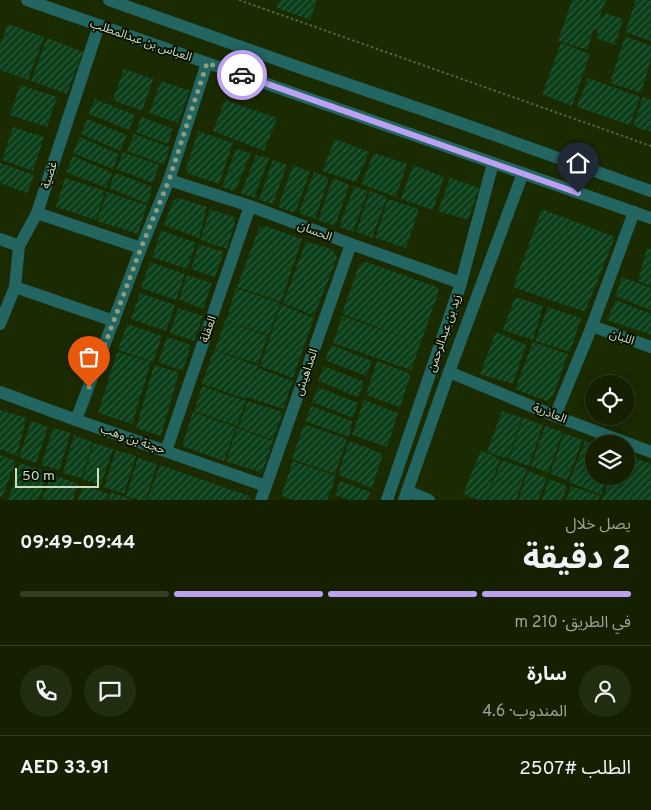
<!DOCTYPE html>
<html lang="ar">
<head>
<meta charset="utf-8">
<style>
  body { margin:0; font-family:Overpass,"Noto Sans Arabic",sans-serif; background:#212d10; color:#f1f3f6; direction:rtl; height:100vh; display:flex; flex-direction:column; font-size:19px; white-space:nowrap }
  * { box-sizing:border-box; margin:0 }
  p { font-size:16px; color:#9da399 }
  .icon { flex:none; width:28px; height:28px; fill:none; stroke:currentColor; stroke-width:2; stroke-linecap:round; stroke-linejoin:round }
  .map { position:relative; height:500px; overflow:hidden; direction:ltr }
  .panel { display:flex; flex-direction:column; background:#142001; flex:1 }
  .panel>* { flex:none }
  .fabs { position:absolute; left:585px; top:375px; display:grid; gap:10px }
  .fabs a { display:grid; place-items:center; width:50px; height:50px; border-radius:50%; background:#142001; box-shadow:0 2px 12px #0003,0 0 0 1px #333e23; font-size:25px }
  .scale { position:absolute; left:15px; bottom:12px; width:84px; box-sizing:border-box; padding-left:5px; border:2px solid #cddbbe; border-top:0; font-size:14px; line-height:18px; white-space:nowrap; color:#cddbbe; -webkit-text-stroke:4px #081100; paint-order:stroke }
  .pin { position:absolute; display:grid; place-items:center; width:42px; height:42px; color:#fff; margin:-51px -21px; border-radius:50% 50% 50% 0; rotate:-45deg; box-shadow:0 0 5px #0007 }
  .pin .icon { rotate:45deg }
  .courier { position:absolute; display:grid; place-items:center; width:50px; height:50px; margin:-25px; border:4px solid #bca0f2; border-radius:50%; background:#fff; color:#222; box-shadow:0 1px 6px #0007 }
  .summary em { font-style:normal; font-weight:700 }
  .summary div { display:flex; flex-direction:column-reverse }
  .summary { display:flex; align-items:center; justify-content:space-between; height:85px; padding:0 20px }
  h1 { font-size:32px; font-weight:700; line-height:38px }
  .bar { display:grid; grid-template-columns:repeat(4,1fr); gap:8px 5px; align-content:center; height:60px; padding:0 20px }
  .bar i { height:6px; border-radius:4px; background:#333e23 }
  .bar .current { background:#bca0f2 }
  .bar p { grid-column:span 4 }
  .line { display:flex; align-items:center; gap:12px; padding:0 20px; border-top:1px solid #333e23 }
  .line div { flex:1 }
  .round { display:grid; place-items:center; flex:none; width:52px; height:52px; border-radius:26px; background:#212d10 }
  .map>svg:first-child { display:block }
  .building { fill:url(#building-hatch) }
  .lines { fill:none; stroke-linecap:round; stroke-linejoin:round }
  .path { stroke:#55643f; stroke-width:2; stroke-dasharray:2.5 2.5; stroke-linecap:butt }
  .minor { stroke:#236561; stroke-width:12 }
  .done { stroke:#8e9d7c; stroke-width:5; stroke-dasharray:0 9 }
  .route { stroke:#bca0f2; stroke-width:6 }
  .labels { text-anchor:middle; stroke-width:4; stroke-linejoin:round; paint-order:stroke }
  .street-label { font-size:12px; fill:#cddbbe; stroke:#081100 }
</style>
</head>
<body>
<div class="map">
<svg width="651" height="500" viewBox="0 0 651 500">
  <defs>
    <pattern id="building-hatch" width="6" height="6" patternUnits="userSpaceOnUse" patternTransform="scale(1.25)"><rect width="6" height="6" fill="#0b3f1a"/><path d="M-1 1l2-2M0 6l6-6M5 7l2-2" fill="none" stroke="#2d5a3a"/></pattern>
  </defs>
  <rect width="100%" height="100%" fill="#1a2a01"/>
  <g class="building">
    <polygon points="280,0 317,0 310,20 277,8"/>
    <polygon points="572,0 606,0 600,16 603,18 605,13 623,19 615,45 596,38 598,31 593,29 588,50 558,41"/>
    <polygon points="636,0 651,0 651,41 625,32"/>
    <polygon points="8,24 44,37 28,80 0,70 0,45"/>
    <polygon points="625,36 651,46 651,59 641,93 610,83"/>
    <polygon points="47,38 83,52 67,94 31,81"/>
    <polygon points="561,43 590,54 572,106 542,94"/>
    <polygon points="124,69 153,79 142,111 113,100"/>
    <polygon points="588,78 640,97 630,125 577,107"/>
    <polygon points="161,81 190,91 178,123 149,113"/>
    <polygon points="20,85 57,97 47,127 10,115"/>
    <polygon points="643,97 651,100 651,132 633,126"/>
    <polygon points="95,99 135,115 129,130 89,114"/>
    <polygon points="225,100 277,118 264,151 213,131"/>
    <polygon points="141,117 173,129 168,144 136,132"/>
    <polygon points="87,119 127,135 120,151 81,134"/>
    <polygon points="13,127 44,137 33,171 2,160"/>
    <polygon points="198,131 233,143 219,184 189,174 186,169"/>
    <polygon points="134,134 170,147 164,165 127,151"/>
    <polygon points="80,137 119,154 113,169 73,153"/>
    <polygon points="335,139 369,152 356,182 322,171"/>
    <polygon points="236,149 251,153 235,191 222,187"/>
    <polygon points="123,152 159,165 153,183 116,169"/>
    <polygon points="374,153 407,164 396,197 361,184"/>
    <polygon points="256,155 269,158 254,198 241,193"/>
    <polygon points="73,156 112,173 106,188 66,172"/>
    <polygon points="273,160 287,165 273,204 259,200"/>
    <polygon points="0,163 34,175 27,193 0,183"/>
    <polygon points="293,165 310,172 295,213 278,207"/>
    <polygon points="413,165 444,177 433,210 401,199"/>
    <polygon points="314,172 329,178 315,219 299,213"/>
    <polygon points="115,173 152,187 148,204 109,188"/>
    <polygon points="65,178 105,191 96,220 56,207"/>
    <polygon points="333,178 349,185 335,226 318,220"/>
    <polygon points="450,178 479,188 468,220 438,211"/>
    <polygon points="354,186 368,191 353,232 339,227"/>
    <polygon points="370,191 387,197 372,238 356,232"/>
    <polygon points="107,192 147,205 138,234 97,221"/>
    <polygon points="179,198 207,207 199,238 164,225 173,201"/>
    <polygon points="388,199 419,209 406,248 375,238"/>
    <polygon points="210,209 234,217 235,222 227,249 200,240"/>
    <polygon points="542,209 615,237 585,312 513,287"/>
    <polygon points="265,226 302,239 281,302 237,287 259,228"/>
    <polygon points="161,230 196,243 187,269 152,257"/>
    <polygon points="306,241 328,248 334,251 337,258 314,316 283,303"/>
    <polygon points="199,244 224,252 215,277 191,269"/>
    <polygon points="647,248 651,249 651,286 638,281"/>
    <polygon points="150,262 185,274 176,300 141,288"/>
    <polygon points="366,262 437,287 439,291 411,370 333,343 342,316 414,341 342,314 359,265"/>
    <polygon points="187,275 212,283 203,309 179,300"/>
    <polygon points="622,277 651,288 651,310 615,296"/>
    <polygon points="236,288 280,303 269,335 226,321"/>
    <polygon points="140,293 175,305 166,331 131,319"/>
    <polygon points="515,297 543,306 533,340 503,330"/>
    <polygon points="616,300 651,314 651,335 607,320"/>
    <polygon points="281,304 314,318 293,378 260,366"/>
    <polygon points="548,307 581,318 570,352 535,341"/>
    <polygon points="178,308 203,316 194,341 170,333"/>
    <polygon points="225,321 268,336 258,364 215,350"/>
    <polygon points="127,324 162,336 153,362 118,350"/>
    <polygon points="496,332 526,345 513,384 480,374"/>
    <polygon points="167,337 191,345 183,371 158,362"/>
    <polygon points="533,342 568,354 553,396 547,401 515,389"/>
    <polygon points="331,345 372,361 366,376 325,360"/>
    <polygon points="214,350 258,366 253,379 258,368 293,381 283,409 247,397 246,399 202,384"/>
    <polygon points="117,352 151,362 132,424 98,413"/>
    <polygon points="377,361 411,374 400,407 366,395"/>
    <polygon points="154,365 179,372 161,436 136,428"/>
    <polygon points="324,366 364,382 358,397 318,381"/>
    <polygon points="202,386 246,401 237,426 194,411"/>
    <polygon points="318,387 358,403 353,418 312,402"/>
    <polygon points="364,400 398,413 387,447 352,435"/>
    <polygon points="248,401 283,412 273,440 238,427"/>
    <polygon points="311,406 352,421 349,437 305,421"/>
    <polygon points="0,410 26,418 17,456 0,449"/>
    <polygon points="502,411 522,418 508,459 487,452"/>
    <polygon points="193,412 236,427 224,461 182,446"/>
    <polygon points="523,418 543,425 529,466 509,459"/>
    <polygon points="31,421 48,427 36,463 19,457"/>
    <polygon points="304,424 347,439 335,474 292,459"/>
    <polygon points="545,426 563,432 548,473 531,466"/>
    <polygon points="53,428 71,433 59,470 41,465"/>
    <polygon points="237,428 273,441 262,473 226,461"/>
    <polygon points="564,433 583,440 567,480 550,474"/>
    <polygon points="74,435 93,442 81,478 63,473"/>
    <polygon points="349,441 383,454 372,488 338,475"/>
    <polygon points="585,441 594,444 594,476 608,476 601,495 569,482"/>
    <polygon points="94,443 113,449 101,485 82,479"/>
    <polygon points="116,450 136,456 124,494 104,487"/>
    <polygon points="481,450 500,459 486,500 479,500 463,494"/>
    <polygon points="0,455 16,461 2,497 0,497"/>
    <polygon points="626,455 651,464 651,500 602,500 611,476 626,476"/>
    <polygon points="138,458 157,464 146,500 139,500 126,496"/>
    <polygon points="502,460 527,469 516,500 486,500"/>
    <polygon points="293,461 336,476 327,500 294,500 281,496"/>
    <polygon points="20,463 48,473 39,500 8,500"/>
    <polygon points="160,465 249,496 251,500 147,500"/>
    <polygon points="528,471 547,478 538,500 518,500"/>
    <polygon points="51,474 78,484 73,500 42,500"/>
    <polygon points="549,479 567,486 562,500 542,500"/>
    <polygon points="340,481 370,492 367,500 350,500 335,495"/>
    <polygon points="84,485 109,494 107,500 78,500"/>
    <polygon points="571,486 600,496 599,500 566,500"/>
    <polygon points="111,492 133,500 109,500"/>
  </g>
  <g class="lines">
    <polyline class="path" points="239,0 651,146"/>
    <g class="minor">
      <polyline points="27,0 651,218"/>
      <polyline points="109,0 298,67 435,114 651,191"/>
      <polyline points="169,180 250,206 351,244 461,283"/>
      <polyline points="37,213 141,248"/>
      <polyline points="0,239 19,246"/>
      <polyline points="15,287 114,321"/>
      <polyline points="0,324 15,287 19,246 37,213 99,25"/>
      <polyline points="592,326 651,347"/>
      <polyline points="449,372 555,416 651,452"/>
      <polyline points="0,392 76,420 266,486"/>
      <polyline points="555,416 592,326 634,212"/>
      <polyline points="76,420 141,248 169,180 207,63"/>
      <polyline points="166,451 250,206"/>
      <polyline points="407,491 429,500"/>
      <polyline points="261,500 351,244"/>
      <polyline points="387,500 461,283 493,163"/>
      <polyline points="404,500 449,372 523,173"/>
    </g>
  </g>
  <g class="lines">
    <polyline class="done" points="89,387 141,248 169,180 207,63 242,75"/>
    <polyline class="route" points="242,75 578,193"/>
  </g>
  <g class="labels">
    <g class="street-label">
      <text transform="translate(141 40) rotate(19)" y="4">العباس بن عبدالمطلب</text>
      <text transform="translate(49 175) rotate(-72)" y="4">غضية</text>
      <text transform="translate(315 231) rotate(21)" y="4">الحسان</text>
      <text transform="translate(208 329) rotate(-71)" y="4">العقلة</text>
      <text transform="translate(444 333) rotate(-71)" y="4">زيد بن عبدالرحمن</text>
      <text transform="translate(622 337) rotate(19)" y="4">اللبان</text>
      <text transform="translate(306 372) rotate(-71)" y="4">المداهيش</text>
      <text transform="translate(550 413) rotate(22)" y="4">العاذرية</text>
      <text transform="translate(133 439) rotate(19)" y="4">حجنة بن وهب</text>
    </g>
  </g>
</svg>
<div class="fabs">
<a><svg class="icon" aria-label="locate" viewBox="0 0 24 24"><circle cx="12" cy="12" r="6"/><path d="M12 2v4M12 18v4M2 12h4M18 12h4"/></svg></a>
<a><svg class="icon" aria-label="layers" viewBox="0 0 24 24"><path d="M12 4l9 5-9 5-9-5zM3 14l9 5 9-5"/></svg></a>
</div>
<div class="scale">50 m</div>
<div class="pin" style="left:89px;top:387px;background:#ea580c"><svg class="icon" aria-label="bag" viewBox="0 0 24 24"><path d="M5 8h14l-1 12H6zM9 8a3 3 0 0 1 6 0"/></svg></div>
<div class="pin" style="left:578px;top:193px;background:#1f2937"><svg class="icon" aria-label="home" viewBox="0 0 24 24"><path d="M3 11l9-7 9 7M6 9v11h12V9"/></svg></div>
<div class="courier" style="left:242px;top:75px"><svg class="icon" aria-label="car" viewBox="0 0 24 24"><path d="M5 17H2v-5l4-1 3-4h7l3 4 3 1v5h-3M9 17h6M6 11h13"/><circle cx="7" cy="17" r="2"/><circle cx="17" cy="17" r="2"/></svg></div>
</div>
<section class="panel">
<div class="summary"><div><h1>2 دقيقة</h1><p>يصل خلال</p></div><em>09:44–09:49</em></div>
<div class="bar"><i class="current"></i><i class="current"></i><i class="current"></i><i></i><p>في الطريق · 210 m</p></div>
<div class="line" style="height:90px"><a class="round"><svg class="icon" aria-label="person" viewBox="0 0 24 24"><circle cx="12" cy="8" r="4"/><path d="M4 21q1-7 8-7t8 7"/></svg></a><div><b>سارة</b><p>المندوب · 4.6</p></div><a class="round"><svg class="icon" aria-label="chat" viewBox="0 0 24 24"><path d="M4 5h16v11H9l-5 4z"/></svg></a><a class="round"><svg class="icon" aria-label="phone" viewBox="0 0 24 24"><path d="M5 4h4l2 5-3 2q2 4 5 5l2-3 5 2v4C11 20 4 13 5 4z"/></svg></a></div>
<div class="line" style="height:65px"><div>الطلب #2507</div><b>AED 33.91</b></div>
</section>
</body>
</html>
